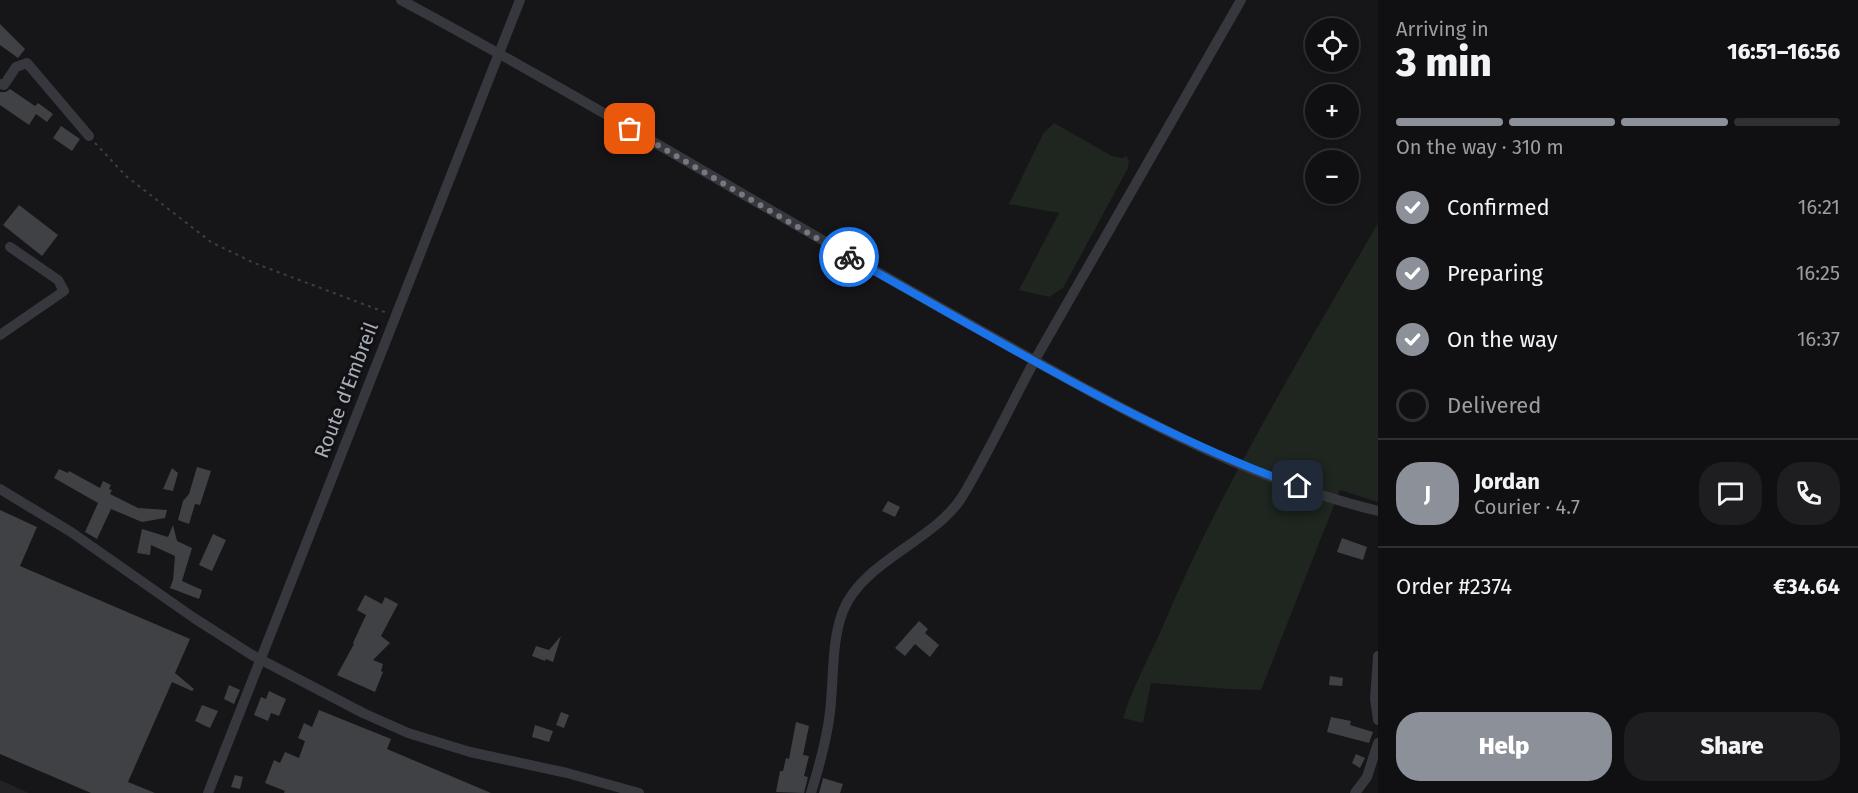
<!DOCTYPE html>
<html lang="en">
<head>
<meta charset="utf-8">
<style>
  body { margin:0; font-family:"Fira Sans",sans-serif; background:#1e1e20; color:#f1f3f6; height:100vh; display:flex; flex-direction:column; font-size:22px; white-space:nowrap }
  * { box-sizing:border-box; margin:0 }
  p { font-size:20px; color:#9c9d9f }
  .icon { flex:none; width:33px; height:33px; fill:none; stroke:currentColor; stroke-width:2; stroke-linecap:round; stroke-linejoin:round }
  .map { position:relative; flex:1; overflow:hidden }
  .sheet { display:flex; flex-direction:column; background:#101012; width:480px }
  .sheet>* { flex:none }
  .controls { position:absolute; left:1305px; top:18px; display:grid; gap:12px }
  .controls a { display:grid; place-items:center; width:54px; height:54px; border-radius:50%; background:#101012; box-shadow:0 3px 9px #0003,0 0 0 2px #303032; font-size:30px }
  .pin { position:absolute; display:grid; place-items:center; width:51px; height:51px; color:#fff; margin:-26px; border-radius:12px; box-shadow:0 3px 9px #0006 }
  .courier { position:absolute; display:grid; place-items:center; width:60px; height:60px; margin:-30px; border:4px solid #1a73e8; border-radius:50%; background:#fff; color:#222; box-shadow:0 2px 8px #0007 }
  .headline em { font-style:normal; font-weight:800 }
  .headline div { display:flex; flex-direction:column-reverse }
  .headline { display:flex; align-items:center; justify-content:space-between; height:102px; padding:0 18px }
  h1 { font-size:39px; font-weight:800; line-height:45px }
  .bar { display:grid; grid-template-columns:repeat(4,1fr); gap:9px 6px; align-content:center; height:72px; padding:0 18px }
  .bar i { height:8px; border-radius:4px; background:#303032 }
  .bar .selected { background:#8c9099 }
  .bar p { grid-column:span 4 }
  .line { display:flex; align-items:center; gap:15px; padding:0 18px; border-top:2px solid #303032 }
  .line div { flex:1 }
  .round { display:grid; place-items:center; flex:none; width:63px; height:63px; border-radius:24px; background:#1e1e20 }
  ol { padding:0 18px; list-style:none }
  li { display:flex; align-items:center; gap:18px; height:66px }
  li p { margin-inline-start:auto }
  li .icon { padding:6px; border-radius:50%; background:#8c9099; color:#fff; stroke-width:4 }
  li:last-child { color:#9c9d9f }
  li i { width:33px; height:33px; border:3px solid #303032; border-radius:50% }
  .cta { display:flex; gap:12px; margin-top:auto; padding:12px 18px }
  .cta a { flex:1; height:69px; border-radius:24px; background:#8c9099; color:#fff; font-size:24px; font-weight:800; line-height:69px; text-align:center }
  .cta a+a { background:#1e1e20; color:#f1f3f6 }
  main { display:flex; flex:1; min-height:0 }
  .map>svg:first-child { display:block }
  .built { fill:#222225 }
  .green { fill:#1e261f }
  .building { fill:#404145 }
  .lines { fill:none; stroke-linecap:round; stroke-linejoin:round }
  .path { stroke:#3d3f44; stroke-width:2; stroke-dasharray:3 4.5; stroke-linecap:butt }
  .street { stroke:#37383d; stroke-width:10 }
  .done { stroke:#757880; stroke-width:6; stroke-dasharray:0 10.8 }
  .route { stroke:#1a73e8; stroke-width:8 }
  .labels { text-anchor:middle; stroke-width:6; stroke-linejoin:round; paint-order:stroke }
  .street-label { font-size:20px; fill:#a8adb8; stroke:#111113 }
</style>
</head>
<body>
<main>
<div class="map">
<svg width="1378" height="793" viewBox="0 0 1378 793">
  <rect width="100%" height="100%" fill="#161618"/>
  <polygon class="built" points="0,780 29,793 0,793"/>
  <g class="green">
    <polygon points="1054,123 1112,156 1122,158 1126,156 1129,160 1128,168 1063,288 1049,297 1019,290 1059,213 1009,204 1043,134"/>
    <path d="M1378,223V502L1340,490L1261,690L1229,689L1151,683L1143,723L1123,718C1133,686 1150,656 1163,626C1222,485 1302,355 1378,223Z"/>
  </g>
  <g class="building">
    <polygon points="0,24 25,49 18,58 0,45"/>
    <polygon points="10,89 35,106 38,103 53,114 47,122 36,114 29,125 0,105 0,92 6,92"/>
    <polygon points="61,126 80,139 72,151 53,138"/>
    <polygon points="19,205 58,235 42,256 3,225"/>
    <polygon points="197,467 211,471 200,505 195,504 189,524 178,520 183,501 189,494"/>
    <polygon points="172,468 178,473 173,491 163,489"/>
    <polygon points="59,469 68,473 69,471 100,488 103,481 111,485 109,489 112,490 110,494 138,508 167,510 165,518 142,522 111,509 97,539 85,532 98,503 54,478"/>
    <polygon points="888,501 900,507 895,517 882,511"/>
    <polygon points="0,510 37,527 20,566 190,639 175,673 194,689 192,691 172,682 128,782 155,793 91,793 0,754"/>
    <polygon points="173,525 177,541 192,548 182,581 202,590 199,599 170,588 173,580 175,556 151,545 150,555 137,553 142,529 168,537"/>
    <polygon points="213,534 226,540 212,571 199,565"/>
    <polygon points="1342,538 1367,547 1363,560 1337,552"/>
    <polygon points="365,595 382,604 385,597 398,604 381,636 390,643 373,660 383,664 381,671 383,672 375,692 337,675 354,644 353,643 366,615 357,610"/>
    <polygon points="919,621 928,629 925,633 939,645 930,657 915,644 905,656 895,648"/>
    <polygon points="561,636 553,662 546,659 545,661 532,656 536,646 549,650"/>
    <polygon points="1330,676 1343,678 1342,686 1329,685"/>
    <polygon points="229,685 240,690 234,704 224,699"/>
    <polygon points="269,691 286,699 279,716 271,713 268,721 254,715 261,697 266,699"/>
    <polygon points="202,705 218,711 210,728 195,721"/>
    <polygon points="319,710 391,739 387,749 491,793 284,793 285,791 265,783 274,760 280,763 285,752 299,758 305,741 298,738 304,723 312,727"/>
    <polygon points="561,712 569,715 564,728 556,725"/>
    <polygon points="1331,717 1351,721 1350,725 1373,732 1369,743 1327,732"/>
    <polygon points="796,722 809,726 803,755 809,756 804,776 808,777 804,793 776,792 780,771 783,771 786,758 789,759"/>
    <polygon points="535,725 553,731 549,742 532,737"/>
    <polygon points="1356,754 1365,758 1360,768 1352,763"/>
    <polygon points="235,775 243,777 240,789 231,787"/>
    <polygon points="823,778 843,784 840,793 819,793"/>
  </g>
  <g class="lines">
    <polyline class="path" points="95,143 126,176 211,242 254,263 387,313"/>
    <g class="street">
      <path d="M401,0C597,105 786,222 980,330C1105,400 1237,477 1378,511"/>
      <polyline points="0,84 4,85 16,67 27,63 89,136"/>
      <polyline points="0,335 64,291 58,280 10,247"/>
      <polyline points="0,489 71,532 194,618 252,655 363,713 408,733 470,752 567,773 639,793"/>
      <polyline points="1378,656 1375,699 1378,720"/>
      <polyline points="208,793 520,0"/>
      <path d="M811,793C819,767 827,739 830,712C834,679 831,642 843,611C863,561 934,541 962,497C989,452 1011,404 1036,358C1104,238 1173,119 1241,0"/>
      <polyline points="1355,793 1367,777 1378,743"/>
    </g>
  </g>
  <g class="lines">
    <polyline class="done" points="630,129 849,257"/>
    <path class="route" d="M849,257C996,338 1140,429 1298,486"/>
  </g>
  <g class="labels">
    <g class="street-label">
      <text transform="translate(346 390) rotate(-69)" y="7">Route d'Embreil</text>
    </g>
  </g>
</svg>
<div class="controls">
<a><svg class="icon" aria-label="locate" viewBox="0 0 24 24"><circle cx="12" cy="12" r="6"/><path d="M12 2v4M12 18v4M2 12h4M18 12h4"/></svg></a>
<a>+</a>
<a>−</a>
</div>
<div class="pin" style="left:630px;top:129px;background:#ea580c"><svg class="icon" aria-label="bag" viewBox="0 0 24 24"><path d="M5 8h14l-1 12H6zM9 8a3 3 0 0 1 6 0"/></svg></div>
<div class="pin" style="left:1298px;top:486px;background:#1f2937"><svg class="icon" aria-label="home" viewBox="0 0 24 24"><path d="M3 11l9-7 9 7M6 9v11h12V9"/></svg></div>
<div class="courier" style="left:849px;top:257px"><svg class="icon" aria-label="bike" viewBox="0 0 24 24"><circle cx="6" cy="16" r="4"/><circle cx="18" cy="16" r="4"/><path d="M6 16l4-8h5l3 8M10 8l3 8H6M13 5h3"/></svg></div>
</div>
<section class="sheet">
<div class="headline"><div><h1>3 min</h1><p>Arriving in</p></div><em>16:51–16:56</em></div>
<div class="bar"><i class="selected"></i><i class="selected"></i><i class="selected"></i><i></i><p>On the way · 310 m</p></div>
<ol>
<li><svg class="icon" aria-label="check" viewBox="0 0 24 24"><path d="M5 12l5 5 9-10"/></svg>Confirmed<p>16:21</p></li>
<li><svg class="icon" aria-label="check" viewBox="0 0 24 24"><path d="M5 12l5 5 9-10"/></svg>Preparing<p>16:25</p></li>
<li><svg class="icon" aria-label="check" viewBox="0 0 24 24"><path d="M5 12l5 5 9-10"/></svg>On the way<p>16:37</p></li>
<li><i></i>Delivered</li>
</ol>
<div class="line" style="height:108px"><b class="round" style="background:#8c9099;color:#fff">J</b><div><b>Jordan</b><p>Courier · 4.7</p></div><a class="round"><svg class="icon" aria-label="chat" viewBox="0 0 24 24"><path d="M4 5h16v11H9l-5 4z"/></svg></a><a class="round"><svg class="icon" aria-label="phone" viewBox="0 0 24 24"><path d="M5 4h4l2 5-3 2q2 4 5 5l2-3 5 2v4C11 20 4 13 5 4z"/></svg></a></div>
<div class="line" style="height:78px"><div>Order #2374</div><b>€34.64</b></div>
<div class="cta"><a>Help</a><a>Share</a></div>
</section>
</main>
</body>
</html>
